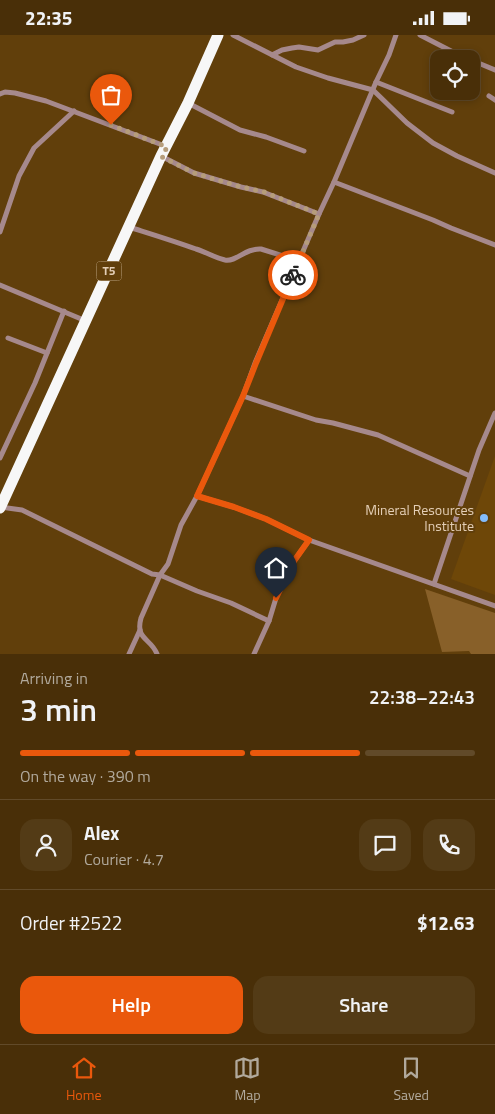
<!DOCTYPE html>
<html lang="en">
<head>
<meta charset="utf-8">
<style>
  body { margin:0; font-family:"Titillium Web",sans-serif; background:#533b16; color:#f1f3f6; height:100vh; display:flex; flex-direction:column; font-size:19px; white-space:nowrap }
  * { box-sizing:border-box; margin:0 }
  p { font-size:16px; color:#b1a99c }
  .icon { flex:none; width:28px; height:28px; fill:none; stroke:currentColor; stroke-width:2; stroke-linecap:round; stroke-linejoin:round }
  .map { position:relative; height:619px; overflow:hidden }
  .details { display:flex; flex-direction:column; background:#492f08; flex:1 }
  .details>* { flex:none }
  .buttons { position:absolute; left:430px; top:15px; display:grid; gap:10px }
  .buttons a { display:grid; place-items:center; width:50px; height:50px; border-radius:10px; background:#492f08; box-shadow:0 2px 8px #0003,0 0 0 1px #614a29; font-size:25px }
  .pin { position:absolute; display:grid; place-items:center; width:42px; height:42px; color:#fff; margin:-51px -21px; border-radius:50% 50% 50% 0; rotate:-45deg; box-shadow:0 0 5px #0007 }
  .pin .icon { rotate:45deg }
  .courier { position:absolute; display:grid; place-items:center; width:50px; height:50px; margin:-25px; border:4px solid #ea580c; border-radius:50%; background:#fff; color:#222; box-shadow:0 1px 6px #0007 }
  .summary em { font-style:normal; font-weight:600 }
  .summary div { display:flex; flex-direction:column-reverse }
  .summary { display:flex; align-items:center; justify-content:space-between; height:85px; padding:0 20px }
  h1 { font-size:32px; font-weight:600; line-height:38px }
  .bar { display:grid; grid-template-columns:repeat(4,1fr); gap:8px 5px; align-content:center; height:60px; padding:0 20px }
  .bar i { height:6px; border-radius:4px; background:#614a29 }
  .bar .selected { background:#ea580c }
  .bar p { grid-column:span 4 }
  .line { display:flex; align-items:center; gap:12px; padding:0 20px; border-top:1px solid #614a29 }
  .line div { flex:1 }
  .round { display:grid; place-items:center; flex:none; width:52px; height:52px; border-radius:15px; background:#533b16 }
  .button { display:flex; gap:10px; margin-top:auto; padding:10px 20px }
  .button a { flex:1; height:58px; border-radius:15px; background:#ea580c; color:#fff; font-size:20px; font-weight:600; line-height:58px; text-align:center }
  .button a+a { background:#533b16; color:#f1f3f6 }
  .status { display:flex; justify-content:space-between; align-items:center; height:35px; padding:0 25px; background:#492f08; direction:ltr }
  .status svg { height:14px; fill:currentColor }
  .menu { display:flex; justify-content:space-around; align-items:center; height:70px; border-top:1px solid #614a29; background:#492f08; font-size:14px; color:#b1a99c }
  .menu a { display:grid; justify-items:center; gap:2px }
  .menu .selected { color:#ea580c }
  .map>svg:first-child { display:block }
  .built { fill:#6e4708 }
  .green { fill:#886029 }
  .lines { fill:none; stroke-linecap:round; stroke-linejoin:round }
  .street { stroke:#a6898c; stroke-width:5 }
  .highway { stroke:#f7f7f7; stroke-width:11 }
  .done { stroke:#b69d7b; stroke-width:5; stroke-dasharray:0 9 }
  .route { stroke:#ea580c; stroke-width:6 }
  .poi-dot { fill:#83bcfb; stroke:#613f0b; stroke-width:2 }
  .labels { text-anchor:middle; stroke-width:4; stroke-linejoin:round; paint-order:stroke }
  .shield { fill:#613f0b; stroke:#bda483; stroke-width:1 }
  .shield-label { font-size:12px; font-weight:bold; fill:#e4cfb7 }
  .poi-label { font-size:14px; fill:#e4cfb7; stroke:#613f0b; text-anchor:end }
</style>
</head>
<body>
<div class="status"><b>22:35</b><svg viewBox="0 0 49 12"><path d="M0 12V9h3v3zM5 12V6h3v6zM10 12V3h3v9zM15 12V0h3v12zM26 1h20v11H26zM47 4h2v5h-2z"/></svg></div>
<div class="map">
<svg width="495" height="619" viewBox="0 0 495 619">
  <rect width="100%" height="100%" fill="#613f0b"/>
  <polygon class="built" points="495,421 495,560 451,544"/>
  <polygon class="green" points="425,554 495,578 495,619 471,619 469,616 442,617"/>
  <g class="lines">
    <g class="street">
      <polyline points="233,0 296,32 328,43 373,55 407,88 433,108 457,121 495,138"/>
      <polyline points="420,0 455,18 468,24"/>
      <polyline points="272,20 282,15 292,13 299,12 318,15 335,7 343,7 353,5 364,0"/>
      <polyline points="471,25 495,35"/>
      <polyline points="376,47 452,77"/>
      <polyline points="0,59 5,57 15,58 46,66 165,111"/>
      <polyline points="489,61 495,65"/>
      <polyline points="188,68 240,95 266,102 304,116"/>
      <polyline points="161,121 194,138 241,152 263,157 319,179"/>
      <polyline points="334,147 433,185 451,193 495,210"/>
      <path d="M129,192C151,199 174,206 196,214C206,217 215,223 225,225C237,227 245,213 261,214L299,226"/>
      <polyline points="0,197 19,141 34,113 74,76"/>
      <polyline points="0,250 86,286"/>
      <polyline points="8,303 47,318"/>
      <polyline points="243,361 316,385 333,388 378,400 470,441"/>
      <polyline points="0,423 35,348 64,276"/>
      <polyline points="197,461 234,472 266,484 309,505 495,571"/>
      <polyline points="0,472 22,475 152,539 160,540 168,529 181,490 197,461 243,361 255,328 319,179 334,147 376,47 389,20 396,0"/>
      <polyline points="434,549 479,415 495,378"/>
      <polyline points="129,619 140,595"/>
      <path d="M157,619C151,603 135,605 141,583L160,540L197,556L231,568L269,586"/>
      <polyline points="254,619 269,586 276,563 285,543 294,526 309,505"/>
    </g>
    <polyline class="highway" points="0,473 161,121 188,68 218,0"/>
  </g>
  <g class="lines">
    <polyline class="done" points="111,90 167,112 162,122 194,138 234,150 264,157 319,179 293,240"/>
    <polyline class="route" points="276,563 294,526 309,505 266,484 234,472 197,461 243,361 256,328 293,240"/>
  </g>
  <circle class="poi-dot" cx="484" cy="483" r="5"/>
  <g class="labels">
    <rect class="shield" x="96.5" y="226.5" width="25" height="19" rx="4"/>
    <g class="shield-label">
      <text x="109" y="240">T5</text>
    </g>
    <g class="poi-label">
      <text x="474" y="480">Mineral Resources<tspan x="474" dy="16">Institute</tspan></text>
    </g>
  </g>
</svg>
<div class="buttons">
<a><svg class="icon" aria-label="locate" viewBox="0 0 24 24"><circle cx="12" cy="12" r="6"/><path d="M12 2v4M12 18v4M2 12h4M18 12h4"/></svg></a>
</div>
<div class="pin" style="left:111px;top:90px;background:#ea580c"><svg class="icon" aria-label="bag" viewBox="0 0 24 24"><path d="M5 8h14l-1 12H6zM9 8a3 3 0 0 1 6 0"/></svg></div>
<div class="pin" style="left:276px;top:563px;background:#1f2937"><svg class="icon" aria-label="home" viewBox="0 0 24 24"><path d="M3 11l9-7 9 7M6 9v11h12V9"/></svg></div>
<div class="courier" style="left:293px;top:240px"><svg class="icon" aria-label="bike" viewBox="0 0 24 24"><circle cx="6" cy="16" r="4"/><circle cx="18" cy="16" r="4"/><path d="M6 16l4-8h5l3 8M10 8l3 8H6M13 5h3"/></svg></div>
</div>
<section class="details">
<div class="summary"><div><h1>3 min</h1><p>Arriving in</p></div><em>22:38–22:43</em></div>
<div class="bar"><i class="selected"></i><i class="selected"></i><i class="selected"></i><i></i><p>On the way · 390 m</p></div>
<div class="line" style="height:90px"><a class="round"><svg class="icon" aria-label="person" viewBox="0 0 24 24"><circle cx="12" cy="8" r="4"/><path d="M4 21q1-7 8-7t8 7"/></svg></a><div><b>Alex</b><p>Courier · 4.7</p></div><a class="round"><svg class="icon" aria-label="chat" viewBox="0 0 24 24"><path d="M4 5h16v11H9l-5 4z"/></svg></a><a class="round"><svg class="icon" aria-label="phone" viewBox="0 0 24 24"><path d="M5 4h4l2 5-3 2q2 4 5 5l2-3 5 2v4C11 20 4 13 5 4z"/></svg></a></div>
<div class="line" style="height:65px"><div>Order #2522</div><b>$12.63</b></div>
<div class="button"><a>Help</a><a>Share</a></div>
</section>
<nav class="menu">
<a class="selected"><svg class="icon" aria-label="home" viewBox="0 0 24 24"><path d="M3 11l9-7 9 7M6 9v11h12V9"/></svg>Home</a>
<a><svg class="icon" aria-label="map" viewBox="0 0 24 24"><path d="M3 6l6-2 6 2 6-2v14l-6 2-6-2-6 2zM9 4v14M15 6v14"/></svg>Map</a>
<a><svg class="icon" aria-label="saved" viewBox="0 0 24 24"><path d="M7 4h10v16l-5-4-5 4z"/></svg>Saved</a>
</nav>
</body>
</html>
